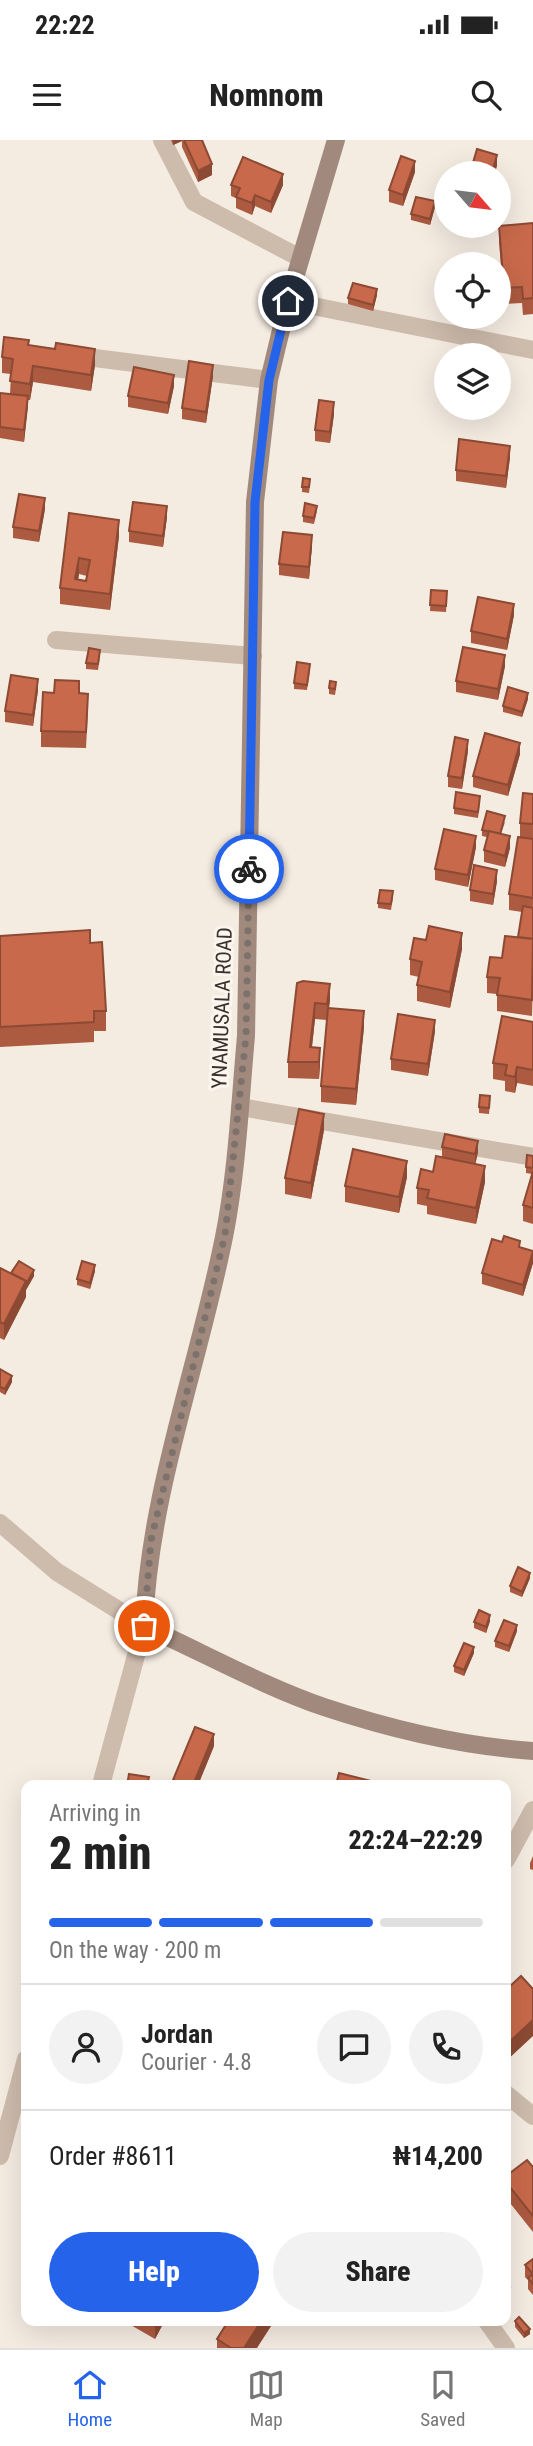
<!DOCTYPE html>
<html lang="en">
<head>
<meta charset="utf-8">
<style>
  body { margin:0; font-family:"Roboto Condensed",sans-serif; background:#f2f2f2; color:#222; height:100vh; display:flex; flex-direction:column; font-size:26px; white-space:nowrap }
  * { box-sizing:border-box; margin:0 }
  p { font-size:23px; color:#767676 }
  .icon { flex:none; width:38px; height:38px; fill:none; stroke:currentColor; stroke-width:2; stroke-linecap:round; stroke-linejoin:round }
  .map { position:relative; flex:1; overflow:hidden }
  .drawer { position:absolute; left:21px; top:1640px; width:490px; height:546px; display:flex; flex-direction:column; background:#fff; border-radius:14px; box-shadow:0 7px 28px #0002 }
  .drawer>* { flex:none }
  .needle { width:46px; rotate:118deg }
  .tools { position:absolute; left:434px; top:21px; display:grid; gap:14px }
  .tools a { display:grid; place-items:center; width:77px; height:77px; border-radius:50%; background:#fff; box-shadow:0 7px 28px #0002; font-size:35px }
  .pin { position:absolute; display:grid; place-items:center; width:60px; height:60px; color:#fff; margin:-30px; border:4px solid #fff; border-radius:50%; box-shadow:0 2px 7px #0007 }
  .courier { position:absolute; display:grid; place-items:center; width:70px; height:70px; margin:-35px; border:5px solid #2563eb; border-radius:50%; background:#fff; color:#222; box-shadow:0 2px 9px #0007 }
  .head em { font-style:normal; font-weight:800 }
  .head div { display:flex; flex-direction:column-reverse }
  .head { display:flex; align-items:center; justify-content:space-between; height:119px; padding:0 28px }
  h1 { font-size:46px; font-weight:800; line-height:52px }
  .bar { display:grid; grid-template-columns:repeat(4,1fr); gap:10px 7px; align-content:center; height:84px; padding:0 28px }
  .bar i { height:9px; border-radius:5px; background:#e0e0e0 }
  .bar .current { background:#2563eb }
  .bar p { grid-column:span 4 }
  .line { display:flex; align-items:center; gap:18px; padding:0 28px; border-top:2px solid #e0e0e0 }
  .line div { flex:1 }
  .round { display:grid; place-items:center; flex:none; width:74px; height:74px; border-radius:37px; background:#f2f2f2 }
  .action { display:flex; gap:14px; margin-top:auto; padding:14px 28px }
  .action a { flex:1; height:80px; border-radius:42px; background:#2563eb; color:#fff; font-size:28px; font-weight:800; line-height:80px; text-align:center }
  .action a+a { background:#f2f2f2; color:#222 }
  .status { display:flex; justify-content:space-between; align-items:center; height:49px; padding:0 35px; background:#fff; direction:ltr }
  .status svg { height:19px; fill:currentColor }
  header { display:flex; justify-content:space-between; align-items:center; height:91px; padding:0 28px; background:#fff; font-size:32px; font-weight:800 }
  .menu { display:flex; justify-content:space-around; align-items:center; height:98px; border-top:2px solid #e0e0e0; background:#fff; font-size:19px; color:#767676 }
  .menu a { display:grid; justify-items:center; gap:4px }
  .menu .current { color:#2563eb }
  .map>svg:first-child { display:block }
  .lines { fill:none; stroke-linecap:round; stroke-linejoin:round }
  .street { stroke:#cdbbac; stroke-width:18 }
  .secondary { stroke:#a18a7d; stroke-width:18 }
  .wall { fill:#ac5a40; fill-rule:evenodd }
  .shaded-wall { fill:#8c4a34 }
  .building { fill:#c8694b; stroke:#8c4a34; stroke-width:2; fill-rule:evenodd }
  .done { stroke:#7c716b; stroke-width:7; stroke-dasharray:0 12.6 }
  .route { stroke:#2563eb; stroke-width:9 }
  .labels { text-anchor:middle; stroke-width:6; stroke-linejoin:round; paint-order:stroke }
  .street-label { font-size:21px; fill:#3b302b; stroke:#fbf5ee }
</style>
</head>
<body>
<div class="status"><b>22:22</b><svg viewBox="0 0 49 12"><path d="M0 12V9h3v3zM5 12V6h3v6zM10 12V3h3v9zM15 12V0h3v12zM26 1h20v11H26zM47 4h2v5h-2z"/></svg></div>
<header><svg class="icon" aria-label="menu" viewBox="0 0 24 24"><path d="M4 6h16M4 12h16M4 18h16"/></svg>Nomnom<svg class="icon" aria-label="search" viewBox="0 0 24 24"><circle cx="10" cy="10" r="6"/><path d="M15 15l6 6"/></svg></header>
<div class="map">
<svg width="533" height="2208" viewBox="0 0 533 2208">
  <rect width="100%" height="100%" fill="#f4ebe1"/>
  <g class="lines">
    <g class="street">
      <polyline points="162,0 194,62 300,118"/>
      <polyline points="288,161 533,210"/>
      <polyline points="71,215 269,240"/>
      <polyline points="56,500 253,516"/>
      <polyline points="240,967 533,1017"/>
      <polyline points="0,1383 57,1432 144,1486 101,1645"/>
      <polyline points="506,1720 533,1670"/>
      <polyline points="506,1954 533,1976"/>
      <polyline points="0,2016 26,1919"/>
      <polyline points="486,2180 506,2208"/>
    </g>
    <path class="secondary" d="M336,0L288,161L269,240L255,362L246,896C240,962 237,1032 224,1097C198,1227 149,1354 144,1486C202,1512 265,1547 324,1567C393,1590 461,1606 533,1611"/>
  </g>
  <g class="wall">
    <polygon points="171,0 202,0 212,35 198,42 182,7 182,1 173,5"/>
    <polygon points="415,32 403,66 389,62 389,50"/>
    <polygon points="231,45 283,45 271,73 255,66 252,75 236,68 236,58 231,56"/>
    <polygon points="435,67 430,85 411,80 411,74"/>
    <polygon points="533,83 533,174 523,175 522,163 504,164 499,102 499,86"/>
    <polygon points="377,155 373,171 348,164 348,158"/>
    <polygon points="29,205 95,225 91,251 33,242 30,260 28,260 24,302 0,298 0,253 10,254 11,234 2,233 2,217"/>
    <polygon points="213,236 206,283 182,279 182,268"/>
    <polygon points="174,246 168,274 128,267 128,256"/>
    <polygon points="334,274 330,303 315,301 315,290"/>
    <polygon points="510,317 506,348 456,341 456,330"/>
    <polygon points="310,344 309,353 302,352 302,347"/>
    <polygon points="45,369 39,402 13,398 13,387"/>
    <polygon points="317,371 314,384 303,382 303,376"/>
    <path d="M69,373L119,396L110,470L60,464V448ZM79,434L87,436L86,441L78,440Z"/>
    <polygon points="167,377 163,407 129,402 129,391"/>
    <polygon points="312,406 309,439 279,435 279,424"/>
    <polygon points="431,450 447,456 446,472 430,471"/>
    <polygon points="514,475 507,510 471,503 471,491"/>
    <polygon points="100,516 98,530 86,529 86,523"/>
    <polygon points="505,526 498,560 456,552 456,541"/>
    <polygon points="310,530 307,550 294,549 294,543"/>
    <polygon points="329,548 336,548 335,555 329,554"/>
    <polygon points="38,550 33,586 5,582 5,571"/>
    <polygon points="79,553 88,570 86,608 41,607 41,591"/>
    <polygon points="528,559 522,577 503,572 503,566"/>
    <polygon points="468,611 462,649 448,647 448,636"/>
    <polygon points="520,614 508,656 473,647 473,636"/>
    <polygon points="533,654 533,840 532,876 497,871 497,854 487,853 487,837 518,797 522,772 509,770 509,754 520,697 520,683"/>
    <polygon points="480,661 478,678 454,674 454,668"/>
    <polygon points="505,682 501,694 510,708 505,727 484,722 484,710 487,697 482,696 482,690"/>
    <polygon points="476,707 468,747 435,740 435,729"/>
    <polygon points="497,741 493,765 470,761 470,750"/>
    <polygon points="393,757 391,770 378,768 378,763"/>
    <polygon points="0,796 90,803 106,871 106,891 94,891 94,902 0,907"/>
    <polygon points="462,809 450,868 417,861 417,845 419,837 410,835 410,819"/>
    <polygon points="297,843 330,860 329,868 364,887 356,965 321,962 321,946 327,880 315,879 312,907 320,924 319,939 288,938 288,922"/>
    <polygon points="533,882 533,946 517,943 515,953 505,951 505,941 493,939 493,923"/>
    <polygon points="435,891 428,936 391,930 391,919"/>
    <polygon points="490,962 489,974 479,973 479,967"/>
    <polygon points="324,990 311,1059 285,1054 285,1038"/>
    <polygon points="442,1007 478,1012 475,1024 485,1042 476,1084 427,1074 427,1066 417,1064 417,1048 433,1032 442,1017"/>
    <polygon points="533,1016 533,1084 523,1081 523,1065 532,1034 526,1033 526,1027"/>
    <polygon points="407,1037 399,1073 345,1062 345,1046"/>
    <polygon points="520,1108 533,1123 523,1156 482,1144 482,1133"/>
    <polygon points="0,1128 11,1133 34,1136 26,1150 26,1157 4,1200 0,1198"/>
    <polygon points="95,1131 90,1149 77,1145 77,1139"/>
    <polygon points="0,1229 12,1242 5,1255 0,1252"/>
    <polygon points="530,1438 522,1457 510,1452 510,1446"/>
    <polygon points="490,1481 486,1493 474,1488 474,1482"/>
    <polygon points="517,1491 509,1512 495,1507 495,1501"/>
    <polygon points="474,1513 464,1536 454,1532 454,1526"/>
    <polygon points="214,1606 198,1645 173,1645 173,1640"/>
    <polygon points="533,1716 533,1730 530,1729 530,1723"/>
    <polygon points="533,2027 533,2092 506,2058 506,2036"/>
    <polygon points="533,2119 533,2155 528,2149 528,2140 525,2137 525,2125"/>
    <polygon points="122,2180 165,2180 155,2199"/>
    <polygon points="515,2181 530,2194 524,2198 515,2187"/>
    <polygon points="217,2199 257,2208 217,2208"/>
  </g>
  <g class="shaded-wall">
    <polygon points="173,0 182,0 182,1 173,5"/>
    <polygon points="497,15 497,26 495,33 492,33"/>
    <polygon points="415,21 415,32 403,66 403,55"/>
    <polygon points="212,24 212,35 198,42 198,31"/>
    <polygon points="283,34 283,45 271,73 271,62"/>
    <polygon points="255,55 255,66 252,75 252,63"/>
    <polygon points="435,61 435,67 430,85 430,79"/>
    <polygon points="377,149 377,155 373,171 373,165"/>
    <polygon points="95,209 95,225 91,251 91,235"/>
    <polygon points="213,225 213,236 206,283 206,272"/>
    <polygon points="33,226 33,242 30,260 30,244"/>
    <polygon points="174,235 174,246 168,274 168,263"/>
    <polygon points="28,256 28,267 24,302 24,290"/>
    <polygon points="334,262 334,274 330,303 330,292"/>
    <polygon points="510,306 510,317 506,348 506,336"/>
    <polygon points="45,358 45,369 39,402 39,391"/>
    <polygon points="167,366 167,377 163,407 163,396"/>
    <polygon points="119,380 119,396 110,470 110,454"/>
    <polygon points="312,395 312,406 309,439 309,427"/>
    <polygon points="79,418 79,434 76,450 75,439"/>
    <polygon points="514,464 514,475 507,510 507,499"/>
    <polygon points="505,515 505,526 498,560 498,549"/>
    <polygon points="38,539 38,550 33,586 33,575"/>
    <polygon points="528,553 528,559 522,577 522,572"/>
    <polygon points="468,600 468,611 462,649 462,638"/>
    <polygon points="520,603 520,614 508,656 508,645"/>
    <polygon points="476,696 476,707 468,747 468,735"/>
    <polygon points="510,696 510,708 505,727 505,716"/>
    <polygon points="497,730 497,741 493,765 493,754"/>
    <polygon points="462,793 462,809 450,868 450,852"/>
    <polygon points="330,844 330,860 327,880 327,864"/>
    <polygon points="315,863 315,879 310,923 310,907"/>
    <polygon points="364,871 364,887 356,965 356,949"/>
    <polygon points="435,880 435,891 428,936 428,924"/>
    <polygon points="320,908 320,924 319,939 319,922"/>
    <polygon points="517,927 517,943 515,953 515,937"/>
    <polygon points="324,974 324,990 311,1059 311,1043"/>
    <polygon points="478,1001 478,1012 475,1026 475,1014"/>
    <polygon points="407,1021 407,1037 399,1073 399,1057"/>
    <polygon points="485,1026 485,1042 476,1084 476,1068"/>
    <polygon points="533,1111 533,1123 523,1156 523,1145"/>
    <polygon points="95,1125 95,1131 90,1149 90,1143"/>
    <polygon points="34,1130 34,1136 26,1150 26,1157 4,1200 4,1184 26,1141"/>
    <polygon points="12,1236 12,1242 5,1255 5,1249"/>
    <polygon points="530,1433 530,1438 522,1457 522,1452"/>
    <polygon points="490,1475 490,1481 486,1493 486,1487"/>
    <polygon points="517,1485 517,1491 509,1512 509,1506"/>
    <polygon points="474,1507 474,1513 464,1536 464,1530"/>
    <polygon points="214,1594 214,1606 198,1645 193,1645"/>
    <polygon points="533,1880 533,1896 506,1921 506,1905"/>
    <polygon points="510,2147 510,2153 506,2156 506,2150"/>
    <polygon points="155,2180 165,2180 155,2199"/>
    <polygon points="262,2180 275,2180 257,2208 244,2208"/>
    <polygon points="530,2189 530,2194 524,2198 524,2193"/>
  </g>
  <g class="building">
    <polygon points="184,0 202,0 212,24 198,31"/>
    <polygon points="477,9 497,15 492,33 470,33"/>
    <polygon points="401,16 415,21 403,55 389,50"/>
    <polygon points="243,17 283,34 271,62 255,55 252,63 236,57 240,48 231,45"/>
    <polygon points="416,57 435,61 430,79 411,74"/>
    <polygon points="533,83 533,158 523,159 522,147 504,148 499,86"/>
    <polygon points="353,143 377,149 373,165 348,158"/>
    <polygon points="4,197 29,200 28,205 55,209 56,203 95,209 91,235 33,226 30,244 10,241 13,219 2,217"/>
    <polygon points="189,221 213,225 206,272 182,268"/>
    <polygon points="134,227 174,235 168,263 128,256"/>
    <polygon points="0,253 28,256 24,290 0,287"/>
    <polygon points="319,260 334,262 330,292 315,290"/>
    <polygon points="459,299 510,306 506,336 456,330"/>
    <polygon points="303,338 310,339 309,347 302,347"/>
    <polygon points="19,354 45,358 39,391 13,387"/>
    <polygon points="133,362 167,366 163,396 129,391"/>
    <polygon points="305,363 317,366 314,378 303,376"/>
    <path d="M69,373L119,380L110,454L60,448ZM79,418L90,420L86,441L75,439Z"/>
    <polygon points="283,392 312,395 309,427 279,424"/>
    <polygon points="431,450 447,451 446,466 430,465"/>
    <polygon points="478,457 514,464 507,499 471,491"/>
    <polygon points="463,507 505,515 498,549 456,541"/>
    <polygon points="89,508 100,510 98,524 86,523"/>
    <polygon points="297,522 310,524 307,545 294,543"/>
    <polygon points="11,535 38,539 33,575 5,571"/>
    <polygon points="55,540 79,541 79,553 88,554 86,592 41,591 43,552 54,553"/>
    <polygon points="330,541 336,542 335,549 329,548"/>
    <polygon points="508,547 528,553 522,572 503,566"/>
    <polygon points="485,593 520,603 508,645 473,636"/>
    <polygon points="455,597 468,600 462,638 448,636"/>
    <polygon points="456,652 480,656 478,672 454,668"/>
    <polygon points="523,653 533,654 533,684 520,683"/>
    <polygon points="487,671 505,676 500,694 482,690"/>
    <polygon points="444,689 476,696 468,735 435,729"/>
    <polygon points="489,691 510,696 505,716 484,710"/>
    <polygon points="518,697 533,699 533,758 509,754"/>
    <polygon points="474,725 497,730 493,754 470,750"/>
    <polygon points="380,750 393,751 391,764 378,763"/>
    <polygon points="523,766 533,768 533,799 518,797"/>
    <polygon points="429,786 462,793 450,852 417,845 422,822 410,819 414,798 426,800"/>
    <polygon points="90,790 90,803 102,802 106,871 94,871 94,882 0,887 0,796"/>
    <polygon points="505,796 533,799 532,860 497,855 500,838 487,837 490,817 502,818"/>
    <polygon points="303,841 330,844 327,864 315,863 310,907 320,908 319,922 288,922 297,843"/>
    <polygon points="328,868 364,871 356,949 321,946"/>
    <polygon points="398,874 435,880 428,924 391,919"/>
    <polygon points="502,876 533,882 533,930 517,927 515,937 505,935 507,925 493,923"/>
    <polygon points="480,955 490,956 489,968 479,967"/>
    <polygon points="299,969 324,974 311,1043 285,1038"/>
    <polygon points="445,994 478,1001 475,1014 442,1007"/>
    <polygon points="353,1009 407,1021 399,1057 345,1046"/>
    <polygon points="527,1015 533,1016 533,1028 526,1027"/>
    <polygon points="436,1016 485,1026 476,1068 427,1058 429,1050 417,1048 421,1029 433,1032"/>
    <polygon points="533,1031 533,1068 523,1065"/>
    <polygon points="504,1096 520,1101 519,1107 533,1111 523,1145 482,1133 492,1099 502,1102"/>
    <polygon points="19,1121 34,1130 26,1144 26,1141 11,1133"/>
    <polygon points="82,1121 95,1125 90,1143 77,1139"/>
    <polygon points="0,1128 26,1141 4,1184 0,1182"/>
    <polygon points="0,1229 12,1236 5,1249 0,1247"/>
    <polygon points="518,1427 530,1433 522,1452 510,1446"/>
    <polygon points="479,1470 490,1475 486,1487 474,1482"/>
    <polygon points="504,1480 517,1485 509,1506 495,1501"/>
    <polygon points="464,1503 474,1507 464,1530 454,1526"/>
    <polygon points="195,1587 214,1594 193,1645 185,1645 173,1640"/>
    <polygon points="339,1633 387,1645 336,1645"/>
    <polygon points="129,1634 149,1637 147,1645 127,1645"/>
    <polygon points="521,1836 533,1849 533,1880 506,1905 506,1850"/>
    <polygon points="527,2020 533,2027 533,2076 506,2042 506,2036"/>
    <polygon points="533,2119 533,2144 528,2138 533,2134 525,2125"/>
    <polygon points="506,2142 510,2147 506,2150"/>
    <polygon points="519,2177 530,2189 524,2193 515,2181"/>
    <polygon points="229,2180 262,2180 244,2208 231,2208 217,2199"/>
  </g>
  <g class="lines">
    <polyline class="done" points="144,1486 151,1400 225,1095 246,896 249,729"/>
    <polyline class="route" points="249,729 255,362 269,240 288,161"/>
  </g>
  <g class="labels">
    <g class="street-label">
      <text transform="translate(222 868) rotate(-88)" y="7">YNAMUSALA ROAD</text>
    </g>
  </g>
</svg>
<div class="tools">
<a><svg class="needle" viewBox="-14 -14 28 28"><path d="M0-13l5 13h-10z" fill="#e53935"/><path d="M0 13l5-13h-10z" fill="#767676"/></svg></a>
<a><svg class="icon" aria-label="locate" viewBox="0 0 24 24"><circle cx="12" cy="12" r="6"/><path d="M12 2v4M12 18v4M2 12h4M18 12h4"/></svg></a>
<a><svg class="icon" aria-label="layers" viewBox="0 0 24 24"><path d="M12 4l9 5-9 5-9-5zM3 14l9 5 9-5"/></svg></a>
</div>
<div class="pin" style="left:144px;top:1486px;background:#ea580c"><svg class="icon" aria-label="bag" viewBox="0 0 24 24"><path d="M5 8h14l-1 12H6zM9 8a3 3 0 0 1 6 0"/></svg></div>
<div class="pin" style="left:288px;top:161px;background:#1f2937"><svg class="icon" aria-label="home" viewBox="0 0 24 24"><path d="M3 11l9-7 9 7M6 9v11h12V9"/></svg></div>
<div class="courier" style="left:249px;top:729px"><svg class="icon" aria-label="bike" viewBox="0 0 24 24"><circle cx="6" cy="16" r="4"/><circle cx="18" cy="16" r="4"/><path d="M6 16l4-8h5l3 8M10 8l3 8H6M13 5h3"/></svg></div>
<section class="drawer">
<div class="head"><div><h1>2 min</h1><p>Arriving in</p></div><em>22:24–22:29</em></div>
<div class="bar"><i class="current"></i><i class="current"></i><i class="current"></i><i></i><p>On the way · 200 m</p></div>
<div class="line" style="height:126px"><a class="round"><svg class="icon" aria-label="person" viewBox="0 0 24 24"><circle cx="12" cy="8" r="4"/><path d="M4 21q1-7 8-7t8 7"/></svg></a><div><b>Jordan</b><p>Courier · 4.8</p></div><a class="round"><svg class="icon" aria-label="chat" viewBox="0 0 24 24"><path d="M4 5h16v11H9l-5 4z"/></svg></a><a class="round"><svg class="icon" aria-label="phone" viewBox="0 0 24 24"><path d="M5 4h4l2 5-3 2q2 4 5 5l2-3 5 2v4C11 20 4 13 5 4z"/></svg></a></div>
<div class="line" style="height:91px"><div>Order #8611</div><b>₦14,200</b></div>
<div class="action"><a>Help</a><a>Share</a></div>
</section>
</div>
<nav class="menu">
<a class="current"><svg class="icon" aria-label="home" viewBox="0 0 24 24"><path d="M3 11l9-7 9 7M6 9v11h12V9"/></svg>Home</a>
<a><svg class="icon" aria-label="map" viewBox="0 0 24 24"><path d="M3 6l6-2 6 2 6-2v14l-6 2-6-2-6 2zM9 4v14M15 6v14"/></svg>Map</a>
<a><svg class="icon" aria-label="saved" viewBox="0 0 24 24"><path d="M7 4h10v16l-5-4-5 4z"/></svg>Saved</a>
</nav>
</body>
</html>
